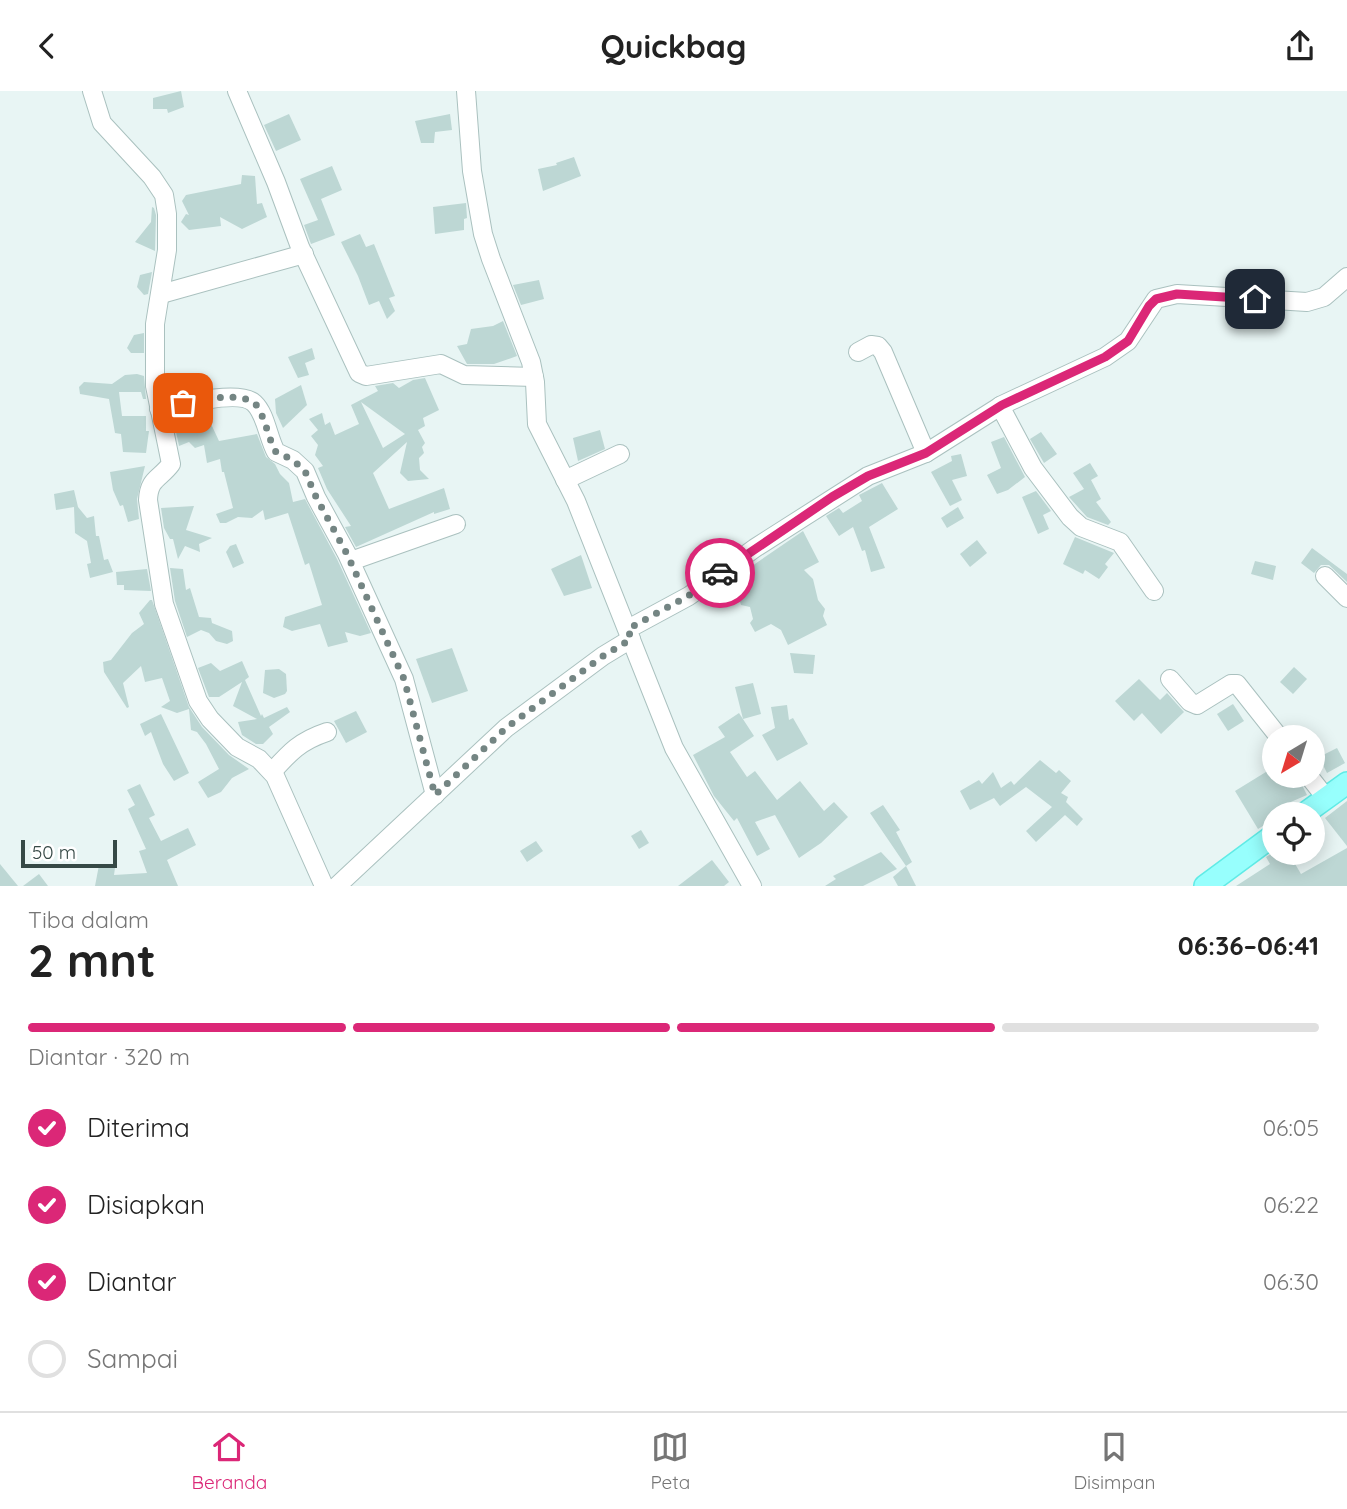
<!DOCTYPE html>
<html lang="id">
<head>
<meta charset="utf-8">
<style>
  body { margin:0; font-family:Quicksand,sans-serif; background:#f2f2f2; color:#222; height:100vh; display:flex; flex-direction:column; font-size:26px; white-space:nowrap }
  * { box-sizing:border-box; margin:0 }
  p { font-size:23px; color:#767676 }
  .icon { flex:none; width:38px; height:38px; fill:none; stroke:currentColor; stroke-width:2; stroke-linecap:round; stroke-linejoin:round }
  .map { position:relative; height:795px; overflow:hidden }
  .details { display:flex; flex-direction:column; background:#fff; flex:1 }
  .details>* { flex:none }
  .needle { width:46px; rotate:218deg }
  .fabs { position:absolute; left:1262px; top:634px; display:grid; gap:14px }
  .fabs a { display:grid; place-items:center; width:63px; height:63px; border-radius:50%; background:#fff; box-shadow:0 4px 18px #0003; font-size:35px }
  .scale { position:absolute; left:21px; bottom:18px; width:96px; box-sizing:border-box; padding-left:7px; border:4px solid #364946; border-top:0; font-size:19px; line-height:24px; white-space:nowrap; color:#364946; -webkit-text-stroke:5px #fff; paint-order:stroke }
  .pin { position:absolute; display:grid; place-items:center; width:60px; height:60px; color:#fff; margin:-30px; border-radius:14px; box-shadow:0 4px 10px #0006 }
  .courier { position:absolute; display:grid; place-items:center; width:70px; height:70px; margin:-35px; border:5px solid #db2777; border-radius:50%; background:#fff; color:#222; box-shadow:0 2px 9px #0007 }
  .overview em { font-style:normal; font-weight:700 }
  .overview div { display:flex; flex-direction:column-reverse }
  .overview { display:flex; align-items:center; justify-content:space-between; height:119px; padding:0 28px }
  h1 { font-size:46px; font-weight:700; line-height:52px }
  .bar { display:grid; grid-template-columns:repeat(4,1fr); gap:10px 7px; align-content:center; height:84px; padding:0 28px }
  .bar i { height:9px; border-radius:5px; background:#e0e0e0 }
  .bar .active { background:#db2777 }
  .bar p { grid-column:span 4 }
  ol { padding:0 28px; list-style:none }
  li { display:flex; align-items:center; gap:21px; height:77px }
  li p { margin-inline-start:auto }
  li .icon { padding:7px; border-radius:50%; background:#db2777; color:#fff; stroke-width:4 }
  li:last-child { color:#767676 }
  li i { width:38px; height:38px; border:4px solid #e0e0e0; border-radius:50% }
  header { display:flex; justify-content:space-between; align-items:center; height:91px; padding:0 28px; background:#fff; font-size:32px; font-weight:700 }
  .dock { display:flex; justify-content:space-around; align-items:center; height:98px; border-top:2px solid #e0e0e0; background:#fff; font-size:19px; color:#767676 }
  .dock a { display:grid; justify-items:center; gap:4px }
  .dock .active { color:#db2777 }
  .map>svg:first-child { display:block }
  .building { fill:#bdd7d4; fill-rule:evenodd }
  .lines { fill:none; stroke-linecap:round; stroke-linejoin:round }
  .minor-casing { stroke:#aac1bf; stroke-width:20 }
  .major-casing { stroke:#60ebe6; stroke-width:24 }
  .minor { stroke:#fff; stroke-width:18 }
  .major { stroke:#97fffd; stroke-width:21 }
  .done { stroke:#748583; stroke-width:7; stroke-dasharray:0 12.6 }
  .route { stroke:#db2777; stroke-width:9 }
</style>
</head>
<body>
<header><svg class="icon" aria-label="back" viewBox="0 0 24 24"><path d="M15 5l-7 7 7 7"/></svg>Quickbag<svg class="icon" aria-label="share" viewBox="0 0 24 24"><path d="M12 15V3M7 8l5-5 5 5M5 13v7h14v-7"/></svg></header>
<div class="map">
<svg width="1347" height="795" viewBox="0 0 1347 795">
  <rect width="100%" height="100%" fill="#e8f5f4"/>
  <g class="building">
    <polygon points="181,0 184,16 168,22 167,18 153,18 153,7"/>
    <polygon points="289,23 301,49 276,60 264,34"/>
    <polygon points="450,23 452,39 435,41 434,52 421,52 415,30"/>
    <polygon points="574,66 581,85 543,100 538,78 557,74 556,72"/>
    <polygon points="332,75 342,99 321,108 335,144 311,153 304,134 318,129 300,88"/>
    <polygon points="242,84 255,85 257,113 262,112 267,126 242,138 220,126 221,135 189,139 181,131 186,123 189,124 182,110 186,104 241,93"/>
    <polygon points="466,112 467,127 464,128 464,139 435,143 433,116"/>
    <polygon points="152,116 154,117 156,124 155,160 135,151 151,131"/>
    <polygon points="360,143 366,156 374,153 395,205 389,207 395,220 387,228 379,210 369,214 358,185 341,151"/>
    <polygon points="152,181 148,203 144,204 137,196 140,184"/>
    <polygon points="539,189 544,208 521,214 513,194"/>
    <polygon points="503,230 517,265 494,273 467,273 457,255 467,253 471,238 493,235"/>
    <polygon points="144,242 144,262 131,262 127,257 134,244"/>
    <polygon points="312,257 315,268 305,272 309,284 298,287 288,266"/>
    <polygon points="137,283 144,285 146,308 143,308 141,301 119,301 122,325 146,325 146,340 149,340 146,362 123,361 121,343 115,342 109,308 80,303 79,296 84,291 112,293 125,284"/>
    <path d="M425,287L439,319L423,327L425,335L418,339L425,352L422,356L424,362L419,367L420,379L429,388L408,390L400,382L407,351L373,382L389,418L444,397L450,418L434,423V421L356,456L345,436L351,435L327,398L318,377L323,375L315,364L318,354L311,345L318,339L309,328L322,322L325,334L330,331L335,344L359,333L351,314L378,300L375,295L393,292L399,297L413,289ZM361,311L405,343L383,357Z"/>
    <polygon points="301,294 307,314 283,337 276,322 275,308"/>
    <polygon points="205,320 219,350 257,343 266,366 275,373 280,383 289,392 293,411 305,408 337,468 371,542 360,545 345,541 348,551 328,556 320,533 292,540 283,536 285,526 322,514 309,472 305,474 288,422 265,429 263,419 252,427 238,426 226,432 220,432 216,423 233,417 224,381 222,381 220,368 207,372 204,354 195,357 189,351 179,355 174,331 175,326"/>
    <polygon points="600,339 605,358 578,370 573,347"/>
    <polygon points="1041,341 1057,363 1044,372 1030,348"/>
    <polygon points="1004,346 1025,386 1008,399 997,403 987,384 1001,377 991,351"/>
    <polygon points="961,363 967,385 952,389 962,409 950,415 931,381 952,370 951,365"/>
    <polygon points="1090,372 1098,385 1091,389 1101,408 1096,411 1111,431 1108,434 1087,426 1069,406 1084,398 1073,382"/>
    <polygon points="145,375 137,408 139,428 128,431 123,414 120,415 113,399 110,381"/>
    <polygon points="882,392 898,418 869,436 885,477 871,481 865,459 862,460 853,436 839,445 826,425 839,417 843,422 862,410 859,404"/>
    <polygon points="74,399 78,416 87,427 94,425 96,445 99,445 104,469 108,468 113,481 90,487 87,473 91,472 87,450 75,442 74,416 56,419 54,403"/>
    <polygon points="1036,400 1051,420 1043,424 1049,438 1038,443 1022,406"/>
    <polygon points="194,415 186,439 212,447 199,453 200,461 185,455 178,468 173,448 170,448 164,437 161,417"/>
    <polygon points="958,416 964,427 947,437 941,427"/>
    <polygon points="803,440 819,471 804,479 813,488 818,509 825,518 823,525 827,534 788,554 781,539 771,533 755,541 750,532 753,528 750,516 741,514 733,488"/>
    <polygon points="1075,446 1114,462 1105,473 1108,476 1099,488 1085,479 1083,483 1063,473"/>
    <polygon points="977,449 987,462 970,476 960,463"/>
    <polygon points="236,453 244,472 233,477 226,461 230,455"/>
    <polygon points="1312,457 1347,483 1347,491 1329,474 1321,474 1314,482 1301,472"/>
    <polygon points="581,464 592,497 564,505 551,478"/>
    <polygon points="1255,470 1276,475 1273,489 1251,483"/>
    <polygon points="170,477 183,478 186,499 190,497 199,526 211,527 212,532 232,540 233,550 227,553 216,550 209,542 201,539 187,546 175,510"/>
    <polygon points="147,478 151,500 124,499 124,494 117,494 116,481"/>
    <polygon points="150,509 152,509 189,616 202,636 229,664 249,678 232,687 221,701 208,707 198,691 219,678 206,653 197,641 191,639 189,618 177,622 161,616 170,610 162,587 145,591 141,575 123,592 129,616 127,617 104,581 103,571 111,569 132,542 144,533 139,522"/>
    <polygon points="452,557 468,600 432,612 416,568"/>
    <polygon points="790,562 815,564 813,583 794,582"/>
    <polygon points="242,570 249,586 245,589 261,625 262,623 264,627 287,616 290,621 269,636 273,643 263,653 256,653 242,644 238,631 257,628 233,615 242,591 219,606 209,606 198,577 211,572 220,580"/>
    <polygon points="1294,576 1307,588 1293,603 1280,591"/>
    <polygon points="279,578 286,583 287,600 285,603 274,607 263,602 265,579"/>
    <polygon points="1139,588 1160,609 1167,602 1184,621 1161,643 1142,622 1134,630 1115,610"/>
    <polygon points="753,592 761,623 743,628 735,596"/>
    <polygon points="1233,613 1244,630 1228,640 1217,623"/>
    <polygon points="787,614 789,629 793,627 808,653 777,670 762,644 775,637 771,616"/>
    <polygon points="356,620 367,641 346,652 334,630"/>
    <polygon points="739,622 754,645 730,661 747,686 755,680 777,709 800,690 824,720 834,711 848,726 821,752 799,767 775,724 755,731 770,758 757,765 737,727 734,730 714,705 693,664 725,646 718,636"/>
    <polygon points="161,623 189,682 174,690 163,673 151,641 145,645 140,633"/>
    <polygon points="1337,657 1345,672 1327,682 1319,666"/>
    <polygon points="1040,669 1056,682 1059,679 1071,690 1061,702 1068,706 1066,711 1083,728 1077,735 1065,724 1036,751 1026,740 1052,716 1026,696 1000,715 994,707 970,719 960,700 979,689 982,693 993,681 1001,697 1011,690 1014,694"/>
    <polygon points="1274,676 1274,684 1297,684 1307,704 1286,713 1290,719 1283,723 1274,723 1274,728 1258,738 1235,700"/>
    <polygon points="140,693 155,724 149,727 161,750 188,737 196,754 167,769 178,795 95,795 99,774 115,777 114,784 147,782 139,760 146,758 128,718 135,714 127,699"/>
    <polygon points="1347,710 1347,755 1325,727"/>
    <polygon points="883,714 900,739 896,741 912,771 906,775 870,722"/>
    <polygon points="641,739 649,752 639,758 631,745"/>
    <polygon points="536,750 543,760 527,771 520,760"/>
    <polygon points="1347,757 1347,795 1236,795 1270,773 1266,766 1274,761 1288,761 1301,783"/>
    <polygon points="881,761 897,778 863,795 825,795 836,788 833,785"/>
    <polygon points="712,769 729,791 724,795 678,795"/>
    <polygon points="0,773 18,795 0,795"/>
    <polygon points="906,775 916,795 898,795 893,786"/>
    <polygon points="39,783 48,795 23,795"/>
  </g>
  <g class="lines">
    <g class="minor-casing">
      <g id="minor">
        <path d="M92,0L102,32L152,86L164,104L167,123V159L155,233V295L171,373C160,388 149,387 148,409L164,513L198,610L210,628L237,656L259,668L275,685L324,795"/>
        <polyline points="237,0 276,91 300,156 359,282 366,285 441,273 464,284 534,286"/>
        <polyline points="466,0 472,80 483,143 491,168 531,271 535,291 537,333 576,410 674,657 752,795"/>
        <polyline points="161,203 304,163"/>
        <polyline points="858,261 871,254 878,255 883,261 926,362"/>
        <polyline points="1000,315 1033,377 1070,426 1081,436 1120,451 1154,500"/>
        <path d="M159,318C178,314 239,298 254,312C266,323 268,347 276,361L293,369L305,380L316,406L347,463L404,588L435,704"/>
        <polyline points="565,389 620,363"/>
        <polyline points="351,470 456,433"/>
        <polyline points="1325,485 1347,507"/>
        <polyline points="628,538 689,505 755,457 868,385 926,362 1002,314 1105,266 1128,250 1156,208 1177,203 1307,211 1324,206 1347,186"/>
        <polyline points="1170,588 1190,611 1197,614 1231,593 1237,593 1279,646"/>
        <path d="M272,681C290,661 300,650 327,641"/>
        <polyline points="1308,684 1326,707"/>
        <polyline points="337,795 506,637 603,565 631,548"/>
      </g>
    </g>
    <g class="major-casing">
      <g id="major">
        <polyline points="1304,723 1347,692"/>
        <polyline points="1205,795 1274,744"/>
      </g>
    </g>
    <use href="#minor" class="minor"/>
    <use href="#major" class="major"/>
  </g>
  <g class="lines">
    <path class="done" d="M183,312C200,309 246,299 257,315C266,329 268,347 276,361L293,369L305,380L316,406L347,463L404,588L435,704L506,637L603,565L631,548L628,538L688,505L720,482"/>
    <polyline class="route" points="720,482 832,406 868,385 926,362 1002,314 1105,266 1128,250 1149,215 1156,208 1177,203 1255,208"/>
  </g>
</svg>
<div class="fabs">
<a><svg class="needle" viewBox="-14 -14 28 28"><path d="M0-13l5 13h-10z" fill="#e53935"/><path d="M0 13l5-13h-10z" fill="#767676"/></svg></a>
<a><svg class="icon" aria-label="locate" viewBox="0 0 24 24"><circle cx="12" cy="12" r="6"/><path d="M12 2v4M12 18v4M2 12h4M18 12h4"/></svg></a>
</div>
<div class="scale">50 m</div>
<div class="pin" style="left:183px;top:312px;background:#ea580c"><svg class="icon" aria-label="bag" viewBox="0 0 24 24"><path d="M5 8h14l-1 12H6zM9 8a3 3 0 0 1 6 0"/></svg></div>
<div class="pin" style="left:1255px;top:208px;background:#1f2937"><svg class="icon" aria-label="home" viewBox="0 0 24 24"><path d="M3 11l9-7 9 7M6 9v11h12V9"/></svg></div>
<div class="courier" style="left:720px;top:482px"><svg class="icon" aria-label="car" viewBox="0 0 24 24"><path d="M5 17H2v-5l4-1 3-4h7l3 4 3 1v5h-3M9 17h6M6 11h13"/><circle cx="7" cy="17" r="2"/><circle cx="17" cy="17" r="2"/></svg></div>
</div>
<section class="details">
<div class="overview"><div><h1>2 mnt</h1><p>Tiba dalam</p></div><em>06:36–06:41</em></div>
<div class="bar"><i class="active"></i><i class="active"></i><i class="active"></i><i></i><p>Diantar · 320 m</p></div>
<ol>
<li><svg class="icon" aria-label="check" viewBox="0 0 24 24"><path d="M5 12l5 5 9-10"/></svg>Diterima<p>06:05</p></li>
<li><svg class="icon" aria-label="check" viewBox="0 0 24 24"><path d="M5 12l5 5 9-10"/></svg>Disiapkan<p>06:22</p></li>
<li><svg class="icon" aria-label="check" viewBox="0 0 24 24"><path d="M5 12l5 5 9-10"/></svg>Diantar<p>06:30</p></li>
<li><i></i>Sampai</li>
</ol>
</section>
<nav class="dock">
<a class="active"><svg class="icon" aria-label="home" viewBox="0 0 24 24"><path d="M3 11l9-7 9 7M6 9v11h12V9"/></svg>Beranda</a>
<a><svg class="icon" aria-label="map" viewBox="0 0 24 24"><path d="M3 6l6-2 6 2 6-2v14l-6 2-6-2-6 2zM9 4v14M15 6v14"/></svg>Peta</a>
<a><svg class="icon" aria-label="saved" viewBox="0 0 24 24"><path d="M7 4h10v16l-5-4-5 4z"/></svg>Disimpan</a>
</nav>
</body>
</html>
